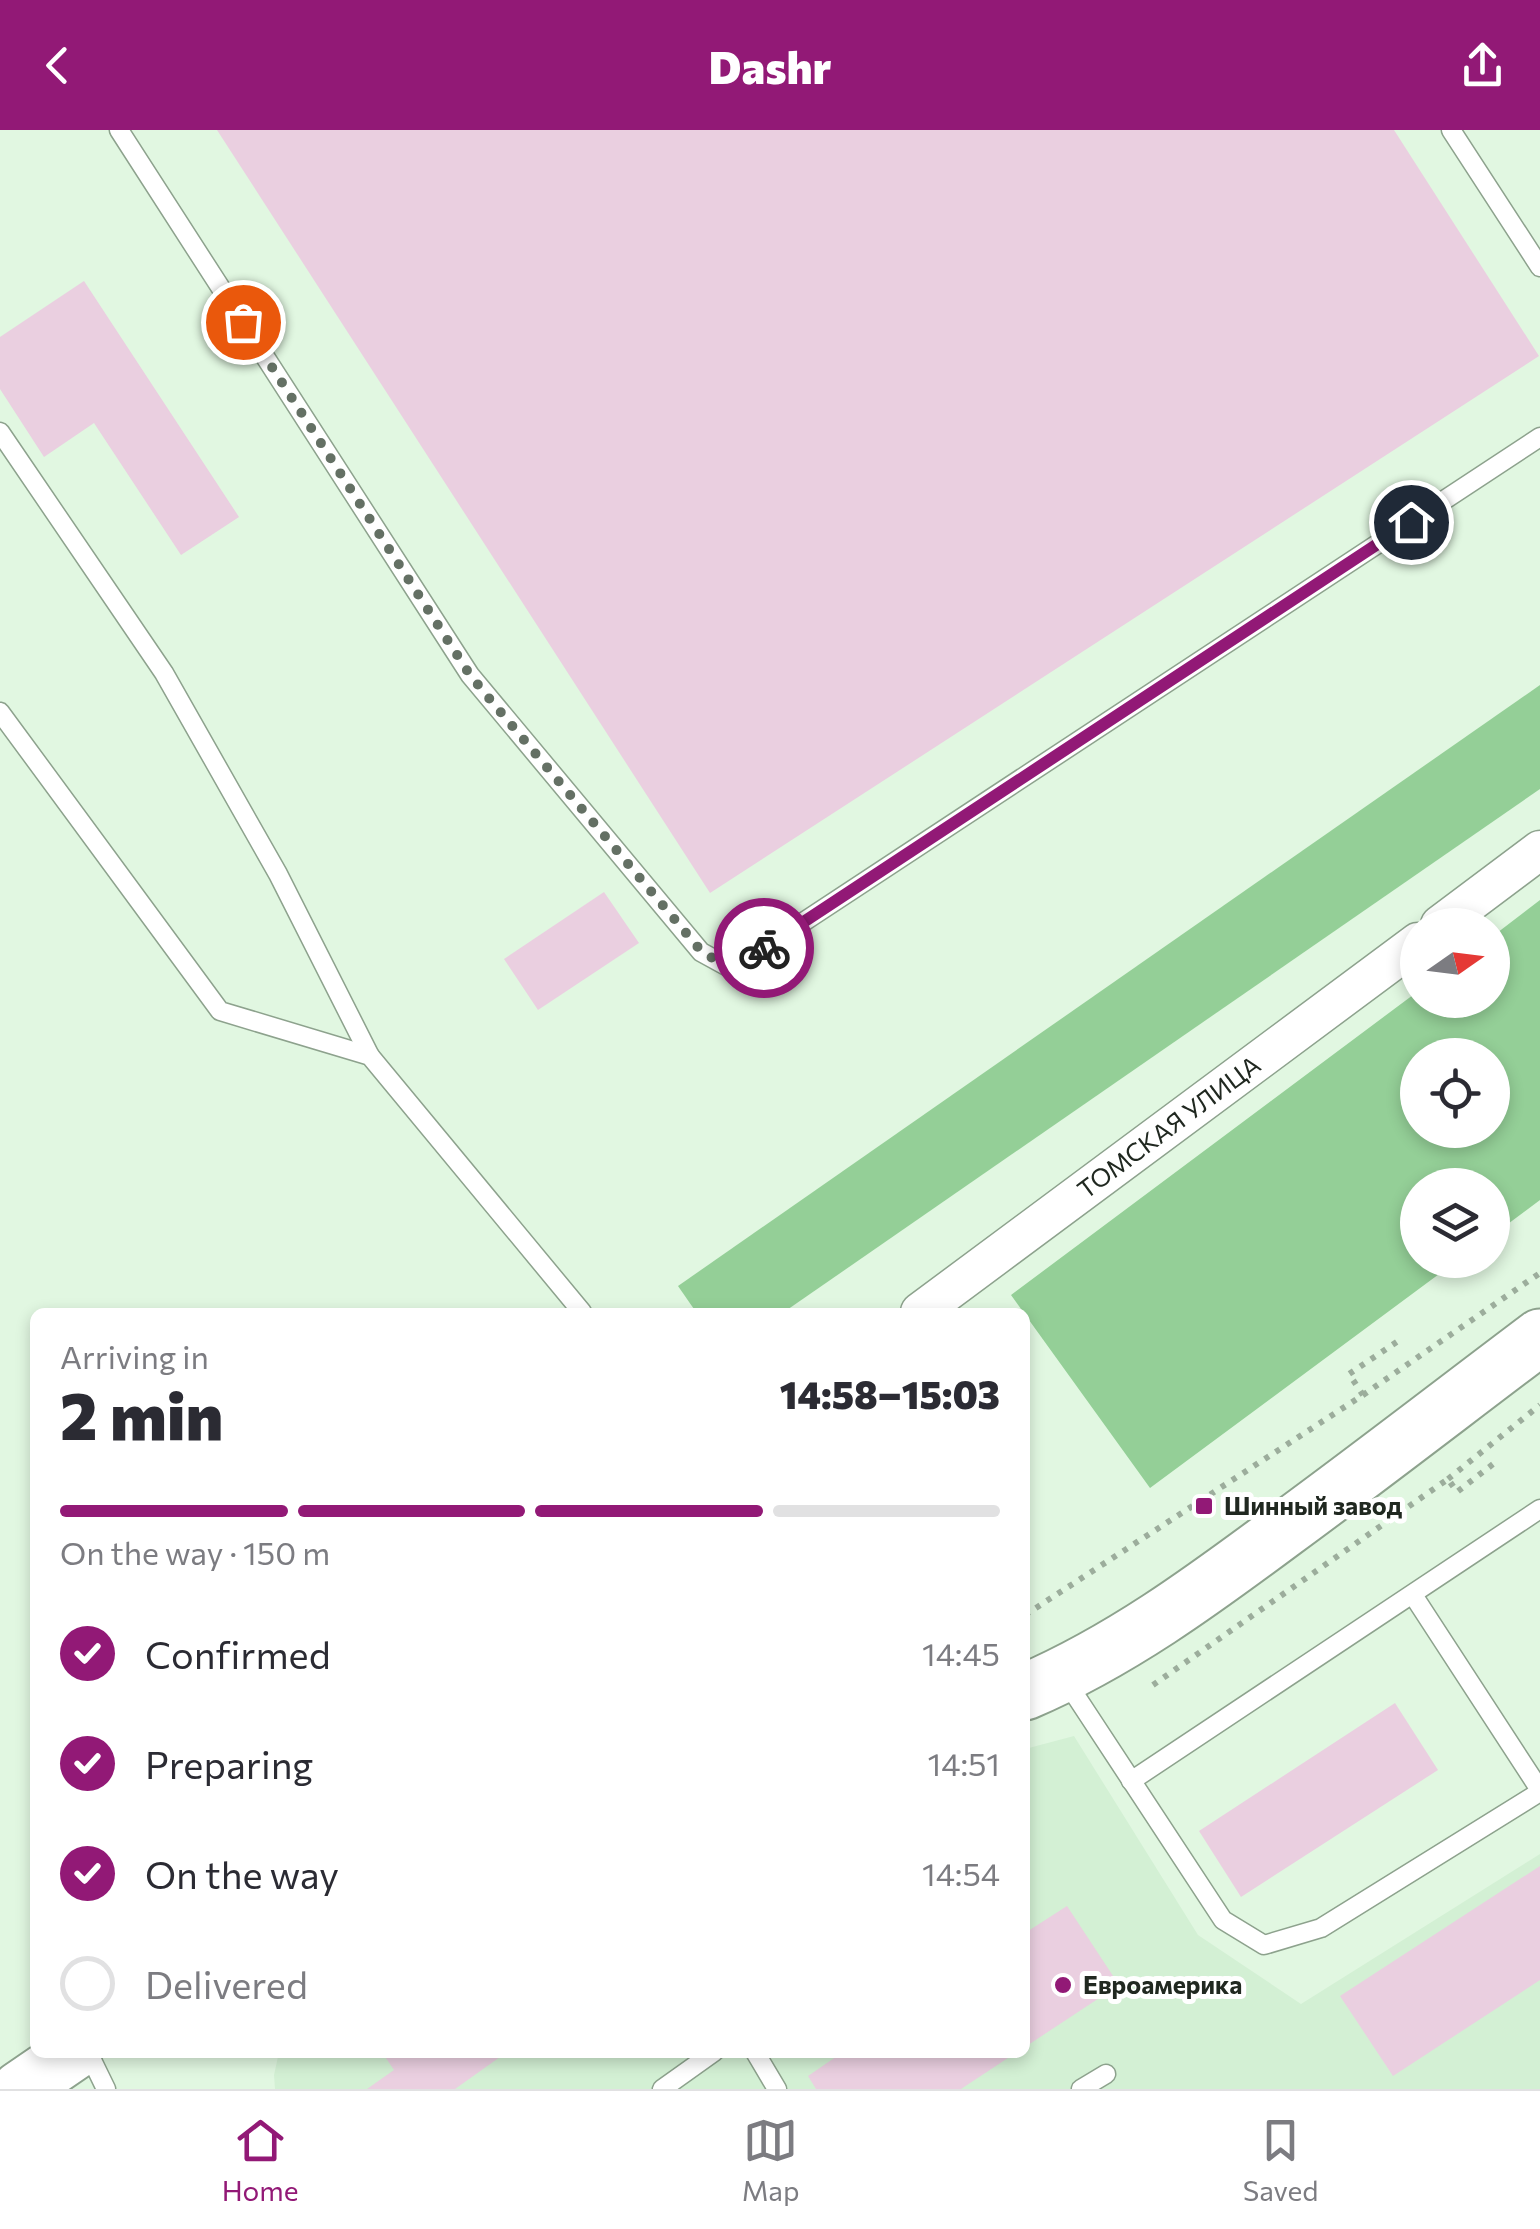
<!DOCTYPE html>
<html lang="en">
<head>
<meta charset="utf-8">
<style>
  body { margin:0; font-family:Commissioner,sans-serif; background:#f2f2f3; color:#2b2b33; height:100vh; display:flex; flex-direction:column; font-size:38px; white-space:nowrap }
  * { box-sizing:border-box; margin:0 }
  p { font-size:32px; color:#7c7c81 }
  .icon { flex:none; width:55px; height:55px; fill:none; stroke:currentColor; stroke-width:2; stroke-linecap:round; stroke-linejoin:round }
  .map { position:relative; flex:1; overflow:hidden }
  .panel { position:absolute; left:30px; top:1178px; width:1000px; height:750px; display:flex; flex-direction:column; background:#fff; border-radius:15px; box-shadow:0 5px 15px #0003 }
  .panel>* { flex:none }
  .needle { width:65px; rotate:76deg }
  .buttons { position:absolute; left:1400px; top:778px; display:grid; gap:20px }
  .buttons a { display:grid; place-items:center; width:110px; height:110px; border-radius:50%; background:#fff; box-shadow:0 5px 15px #0003; font-size:50px }
  .pin { position:absolute; display:grid; place-items:center; width:85px; height:85px; color:#fff; margin:-42px; border:5px solid #fff; border-radius:50%; box-shadow:0 2px 10px #0007 }
  .courier { position:absolute; display:grid; place-items:center; width:100px; height:100px; margin:-50px; border:8px solid #921976; border-radius:50%; background:#fff; color:#222; box-shadow:0 2px 12px #0007 }
  .headline em { font-style:normal; font-weight:800 }
  .headline div { display:flex; flex-direction:column-reverse }
  .headline { display:flex; align-items:center; justify-content:space-between; height:170px; padding:0 30px }
  h1 { font-size:65px; font-weight:800; line-height:75px }
  .bar { display:grid; grid-template-columns:repeat(4,1fr); gap:15px 10px; align-content:center; height:120px; padding:0 30px }
  .bar i { height:12px; border-radius:8px; background:#e1e1e2 }
  .bar .on { background:#921976 }
  .bar p { grid-column:span 4 }
  ol { padding:0 30px; list-style:none }
  li { display:flex; align-items:center; gap:30px; height:110px }
  li p { margin-inline-start:auto }
  li .icon { padding:10px; border-radius:50%; background:#921976; color:#fff; stroke-width:4 }
  li:last-child { color:#7c7c81 }
  li i { width:55px; height:55px; border:5px solid #e1e1e2; border-radius:50% }
  header { display:flex; justify-content:space-between; align-items:center; height:130px; padding:0 30px; background:#921976; color:#fff; font-size:45px; font-weight:800 }
  .dock { display:flex; justify-content:space-around; align-items:center; height:140px; border-top:2px solid #e1e1e2; background:#fff; font-size:28px; color:#7c7c81 }
  .dock a { display:grid; justify-items:center; gap:5px }
  .dock .on { color:#921976 }
  .map>svg:first-child { display:block }
  .built { fill:#d3f0d4 }
  .green { fill:#94cf97; fill-rule:evenodd }
  .building { fill:#eacfe0 }
  .lines { fill:none; stroke-linecap:round; stroke-linejoin:round }
  .service-casing { stroke:#8da28d; stroke-width:21 }
  .minor-casing { stroke:#8da28d; stroke-width:41 }
  .primary-casing { stroke:#8da28d; stroke-width:59 }
  .path { stroke:#9cad9c; stroke-width:6; stroke-dasharray:5 8; stroke-linecap:butt }
  .service { stroke:#fff; stroke-width:18 }
  .minor { stroke:#fff; stroke-width:38 }
  .primary { stroke:#fff; stroke-width:55 }
  .done { stroke:#647064; stroke-width:10; stroke-dasharray:0 18 }
  .route { stroke:#921976; stroke-width:12 }
  .poi-dot { fill:#921976; stroke:#fff; stroke-width:4 }
  .labels { text-anchor:middle; stroke-width:10; stroke-linejoin:round; paint-order:stroke }
  .street-label { font-size:25px; fill:#202820; stroke:#fff }
  .poi-label { font-size:25px; font-weight:bold; fill:#202820; stroke:#fff; text-anchor:start }
</style>
</head>
<body>
<header><svg class="icon" aria-label="back" viewBox="0 0 24 24"><path d="M15 5l-7 7 7 7"/></svg>Dashr<svg class="icon" aria-label="share" viewBox="0 0 24 24"><path d="M12 15V3M7 8l5-5 5 5M5 13v7h14v-7"/></svg></header>
<div class="map">
<svg width="1540" height="1959" viewBox="0 0 1540 1959">
  <rect width="100%" height="100%" fill="#e1f7e1"/>
  <polygon class="built" points="1074,1606 1198,1805 1301,1874 1540,1724 1540,1959 275,1959 274,1945 279,1922 1025,1922 1025,1619"/>
  <g class="green">
    <polygon points="1540,555 1540,659 784,1182 696,1182 678,1156"/>
    <path d="M1540,770V1070L1493,1105L1492,1055H1418V1130H1458L1150,1358L1011,1165L1417,862L1418,870H1492L1493,806ZM1492,925V1000H1418V925Z"/>
  </g>
  <g class="building">
    <polygon points="217,0 1394,0 1539,226 710,763"/>
    <polygon points="84,151 239,387 181,425 94,293 44,327 0,259 0,207"/>
    <polygon points="604,762 639,813 538,880 504,829"/>
    <polygon points="1395,1573 1438,1640 1241,1767 1199,1701"/>
    <polygon points="1540,1736 1540,1850 1393,1946 1340,1866"/>
    <polygon points="1067,1776 1119,1855 1025,1917 1025,1803"/>
    <polygon points="382,1922 507,1922 455,1959 367,1959 394,1940"/>
    <polygon points="843,1922 1017,1922 961,1959 816,1959 808,1946"/>
  </g>
  <g class="lines">
    <g class="service-casing">
      <g id="service">
        <polyline points="119,0 470,545 701,822 732,839 1540,307"/>
        <polyline points="1451,0 1540,137"/>
        <polyline points="0,302 164,543 278,744 370,926"/>
        <polyline points="0,582 220,881 370,926 582,1182"/>
        <polyline points="1413,1465 1540,1660"/>
        <polyline points="1064,1548 1223,1790 1264,1815 1321,1798 1540,1662"/>
        <polyline points="1131,1651 1540,1379"/>
        <polyline points="88,1922 106,1959"/>
        <polyline points="755,1922 777,1959"/>
        <polyline points="662,1959 714,1922"/>
        <polyline points="1081,1959 1106,1944"/>
      </g>
    </g>
    <g class="minor-casing">
      <g id="minor">
        <polyline points="1440,795 1540,720"/>
        <path id="s1" d="M920,1182L1418,812"/>
      </g>
    </g>
    <g class="primary-casing">
      <g id="primary">
        <path d="M1025,1562C1119,1522 1202,1461 1284,1400C1370,1337 1455,1271 1540,1207"/>
        <polyline points="20,1959 74,1922"/>
      </g>
    </g>
    <g class="path">
      <polyline points="1363,1265 1540,1143"/>
      <polyline points="1448,1349 1540,1275"/>
      <polyline points="1025,1485 1363,1265 1349,1244 1398,1211"/>
      <polyline points="1153,1555 1448,1349 1457,1362 1497,1331"/>
    </g>
    <use href="#service" class="service"/>
    <use href="#minor" class="minor"/>
    <use href="#primary" class="primary"/>
  </g>
  <g class="lines">
    <polyline class="done" points="243,192 470,545 493,573 702,822 732,839 764,818"/>
    <polyline class="route" points="764,818 1411,392"/>
  </g>
  <g class="poi-dot">
    <rect x="1194" y="1366" width="20" height="20" rx="5"/>
    <circle cx="1063" cy="1855" r="10"/>
  </g>
  <g class="labels">
    <g class="street-label">
      <text dy="9" stroke="none"><textPath href="#s1" startOffset="310">ТОМСКАЯ УЛИЦА</textPath></text>
    </g>
    <g class="poi-label">
      <text x="1224" y="1385">Шинный завод</text>
      <text x="1083" y="1864">Евроамерика</text>
    </g>
  </g>
</svg>
<div class="buttons">
<a><svg class="needle" viewBox="-14 -14 28 28"><path d="M0-13l5 13h-10z" fill="#e53935"/><path d="M0 13l5-13h-10z" fill="#7c7c81"/></svg></a>
<a><svg class="icon" aria-label="locate" viewBox="0 0 24 24"><circle cx="12" cy="12" r="6"/><path d="M12 2v4M12 18v4M2 12h4M18 12h4"/></svg></a>
<a><svg class="icon" aria-label="layers" viewBox="0 0 24 24"><path d="M12 4l9 5-9 5-9-5zM3 14l9 5 9-5"/></svg></a>
</div>
<div class="pin" style="left:243px;top:192px;background:#ea580c"><svg class="icon" aria-label="bag" viewBox="0 0 24 24"><path d="M5 8h14l-1 12H6zM9 8a3 3 0 0 1 6 0"/></svg></div>
<div class="pin" style="left:1411px;top:392px;background:#1f2937"><svg class="icon" aria-label="home" viewBox="0 0 24 24"><path d="M3 11l9-7 9 7M6 9v11h12V9"/></svg></div>
<div class="courier" style="left:764px;top:818px"><svg class="icon" aria-label="bike" viewBox="0 0 24 24"><circle cx="6" cy="16" r="4"/><circle cx="18" cy="16" r="4"/><path d="M6 16l4-8h5l3 8M10 8l3 8H6M13 5h3"/></svg></div>
<section class="panel">
<div class="headline"><div><h1>2 min</h1><p>Arriving in</p></div><em>14:58–15:03</em></div>
<div class="bar"><i class="on"></i><i class="on"></i><i class="on"></i><i></i><p>On the way · 150 m</p></div>
<ol>
<li><svg class="icon" aria-label="check" viewBox="0 0 24 24"><path d="M5 12l5 5 9-10"/></svg>Confirmed<p>14:45</p></li>
<li><svg class="icon" aria-label="check" viewBox="0 0 24 24"><path d="M5 12l5 5 9-10"/></svg>Preparing<p>14:51</p></li>
<li><svg class="icon" aria-label="check" viewBox="0 0 24 24"><path d="M5 12l5 5 9-10"/></svg>On the way<p>14:54</p></li>
<li><i></i>Delivered</li>
</ol>
</section>
</div>
<nav class="dock">
<a class="on"><svg class="icon" aria-label="home" viewBox="0 0 24 24"><path d="M3 11l9-7 9 7M6 9v11h12V9"/></svg>Home</a>
<a><svg class="icon" aria-label="map" viewBox="0 0 24 24"><path d="M3 6l6-2 6 2 6-2v14l-6 2-6-2-6 2zM9 4v14M15 6v14"/></svg>Map</a>
<a><svg class="icon" aria-label="saved" viewBox="0 0 24 24"><path d="M7 4h10v16l-5-4-5 4z"/></svg>Saved</a>
</nav>
</body>
</html>
